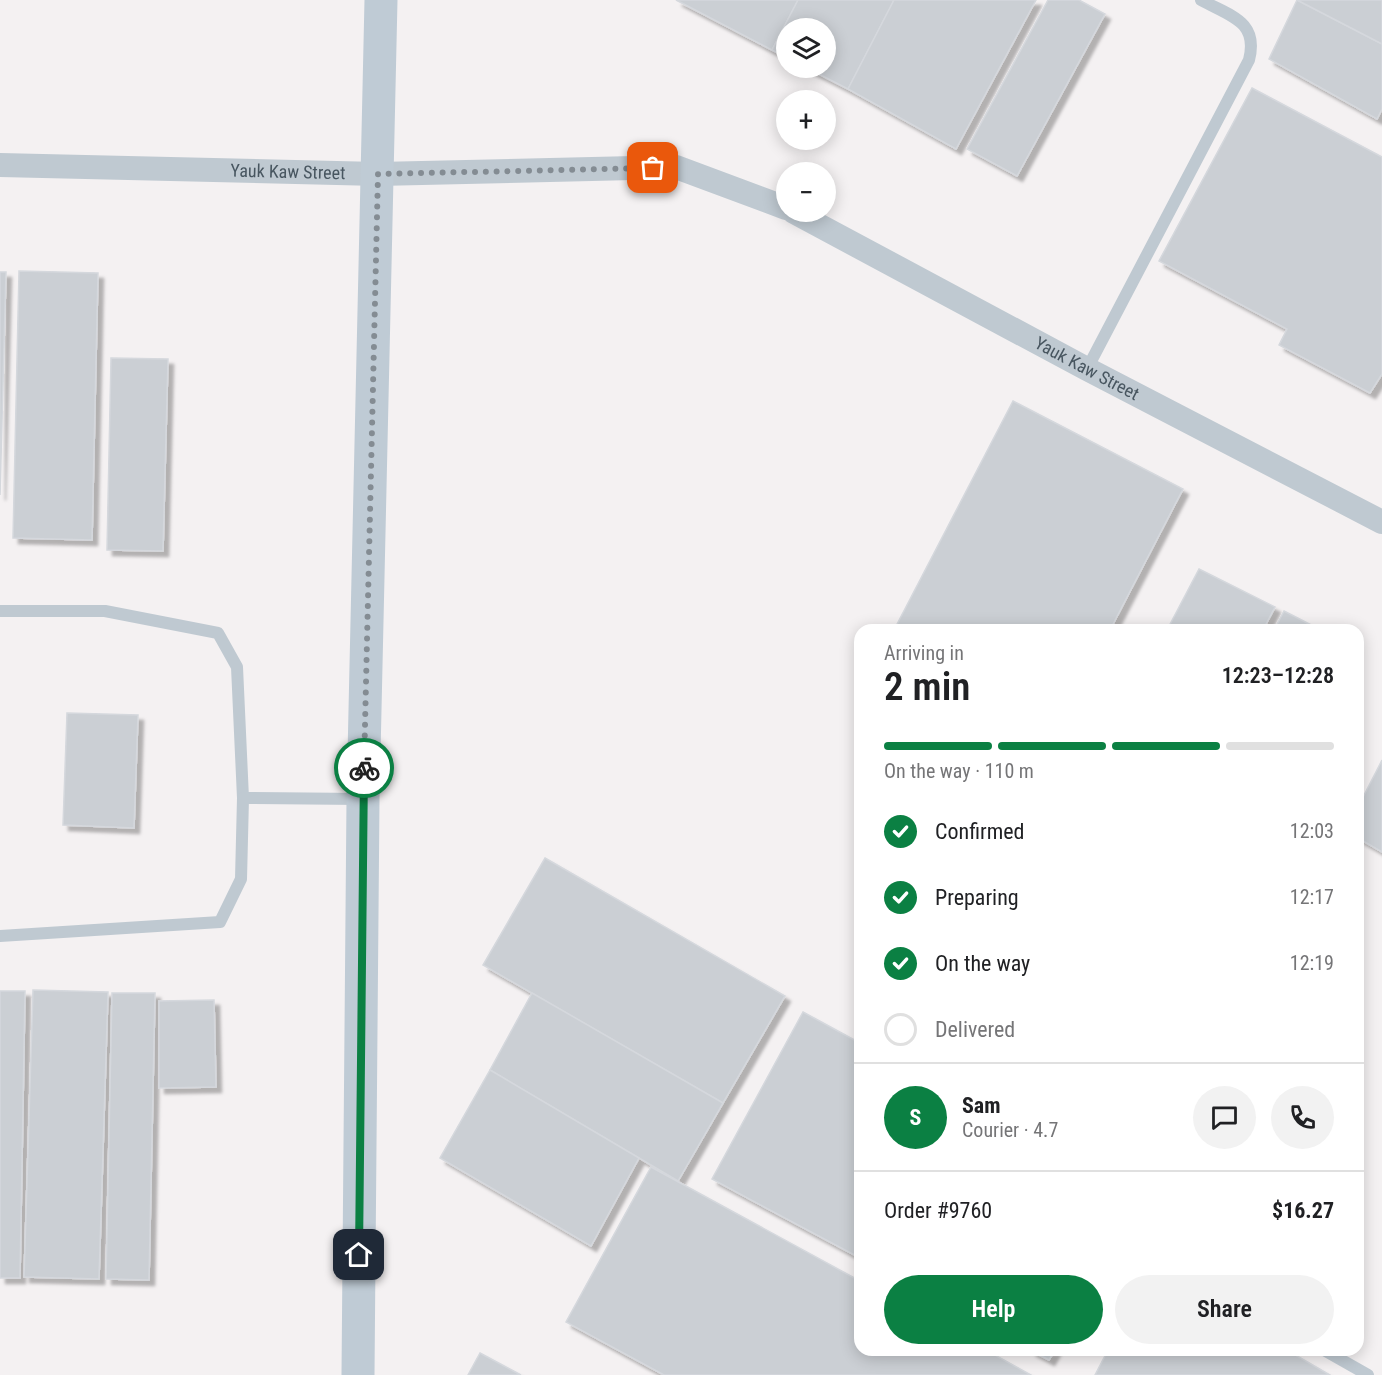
<!DOCTYPE html>
<html lang="en">
<head>
<meta charset="utf-8">
<style>
  body { margin:0; font-family:"Roboto Condensed",sans-serif; background:#f2f2f2; color:#202124; height:100vh; display:flex; flex-direction:column; font-size:22px; white-space:nowrap }
  * { box-sizing:border-box; margin:0 }
  p { font-size:20px; color:#757577 }
  .icon { flex:none; width:33px; height:33px; fill:none; stroke:currentColor; stroke-width:2; stroke-linecap:round; stroke-linejoin:round }
  .map { position:relative; flex:1; overflow:hidden }
  .panel { position:absolute; left:854px; top:624px; width:510px; height:732px; display:flex; flex-direction:column; background:#fff; border-radius:18px; box-shadow:0 3px 15px #0003 }
  .panel>* { flex:none }
  .tools { position:absolute; left:776px; top:18px; display:grid; gap:12px }
  .tools a { display:grid; place-items:center; width:60px; height:60px; border-radius:50%; background:#fff; box-shadow:0 3px 15px #0003; font-size:30px }
  .pin { position:absolute; display:grid; place-items:center; width:51px; height:51px; color:#fff; margin:-26px; border-radius:12px; box-shadow:0 3px 9px #0006 }
  .courier { position:absolute; display:grid; place-items:center; width:60px; height:60px; margin:-30px; border:4px solid #0b8043; border-radius:50%; background:#fff; color:#222; box-shadow:0 2px 8px #0007 }
  .headline em { font-style:normal; font-weight:600 }
  .headline div { display:flex; flex-direction:column-reverse }
  .headline { display:flex; align-items:center; justify-content:space-between; height:102px; padding:0 30px }
  h1 { font-size:39px; font-weight:600; line-height:45px }
  .bar { display:grid; grid-template-columns:repeat(4,1fr); gap:9px 6px; align-content:center; height:72px; padding:0 30px }
  .bar i { height:8px; border-radius:4px; background:#e0e0e0 }
  .bar .active { background:#0b8043 }
  .bar p { grid-column:span 4 }
  .line { display:flex; align-items:center; gap:15px; padding:0 30px; border-top:2px solid #e0e0e0 }
  .line div { flex:1 }
  .round { display:grid; place-items:center; flex:none; width:63px; height:63px; border-radius:32px; background:#f2f2f2 }
  ol { padding:0 30px; list-style:none }
  li { display:flex; align-items:center; gap:18px; height:66px }
  li p { margin-inline-start:auto }
  li .icon { padding:6px; border-radius:50%; background:#0b8043; color:#fff; stroke-width:4 }
  li:last-child { color:#757577 }
  li i { width:33px; height:33px; border:3px solid #e0e0e0; border-radius:50% }
  .cta { display:flex; gap:12px; margin-top:auto; padding:12px 30px }
  .cta a { flex:1; height:69px; border-radius:36px; background:#0b8043; color:#fff; font-size:24px; font-weight:600; line-height:69px; text-align:center }
  .cta a+a { background:#f2f2f2; color:#202124 }
  .map>svg:first-child { display:block }
  .building { fill:#cbcfd4; stroke:#d5d8dd; stroke-width:1.5; filter:url(#shadow) }
  .lines { fill:none; stroke-linecap:round; stroke-linejoin:round }
  .lane { stroke:#bfc9d1; stroke-width:12 }
  .street { stroke:#bfc9d1; stroke-width:24 }
  .secondary { stroke:#bfcbd5; stroke-width:33 }
  .done { stroke:#848c93; stroke-width:6; stroke-dasharray:0 10.8 }
  .route { stroke:#0b8043; stroke-width:8 }
  .labels { text-anchor:middle; stroke-width:4.5; stroke-linejoin:round; paint-order:stroke }
  .street-label { font-size:18px; fill:#485660; stroke:#fff }
</style>
</head>
<body>
<div class="map">
<svg width="1382" height="1375" viewBox="0 0 1382 1375">
  <defs>
    <filter id="shadow"><feDropShadow dx="5.5" dy="5.5" stdDeviation="1.5" flood-color="#0004"/></filter>
  </defs>
  <rect width="100%" height="100%" fill="#f4f1f2"/>
  <g class="building">
    <polygon points="676,0 798,0 772,50"/>
    <polygon points="798,0 894,0 848,89 807,68 825,68 825,28 786,28 786,57 772,50"/>
    <polygon points="894,0 1036,0 956,149 848,89"/>
    <polygon points="1048,0 1079,0 1105,14 1017,176 967,149"/>
    <polygon points="1297,0 1382,44 1382,109 1377,119 1269,59"/>
    <polygon points="1297,0 1382,0 1382,44"/>
    <polygon points="1252,88 1382,157 1382,374 1370,393 1279,345 1287,329 1159,261"/>
    <polygon points="19,271 98,273 92,540 13,538"/>
    <polygon points="0,272 6,272 0,495"/>
    <polygon points="111,358 168,359 163,551 107,550"/>
    <polygon points="1013,401 1183,489 1110,630 894,630"/>
    <polygon points="1199,569 1275,607 1263,630 1167,630"/>
    <polygon points="1284,611 1321,630 1274,630"/>
    <polygon points="67,713 138,715 134,828 63,825"/>
    <polygon points="1382,760 1382,852 1358,838 1358,807"/>
    <polygon points="545,858 785,996 723,1103 483,965"/>
    <polygon points="33,990 108,992 99,1279 24,1277"/>
    <polygon points="0,991 25,991 20,1278 0,1278"/>
    <polygon points="112,993 155,993 149,1280 106,1279"/>
    <polygon points="532,993 723,1103 678,1181 490,1070"/>
    <polygon points="214,1000 216,1087 159,1088 159,1001"/>
    <polygon points="803,1012 860,1043 860,1258 712,1179"/>
    <polygon points="490,1070 639,1158 591,1246 440,1158"/>
    <polygon points="651,1167 860,1281 860,1350 986,1350 1031,1375 664,1375 566,1322"/>
    <polygon points="1030,1350 1055,1350 1049,1360"/>
    <polygon points="1108,1350 1287,1350 1330,1375 1095,1375"/>
    <polygon points="480,1353 521,1375 468,1375"/>
  </g>
  <g class="lines">
    <g class="lane">
      <path d="M1087,369L1249,60C1259,21 1230,16 1201,0"/>
      <polyline points="0,611 105,611 218,633 237,667 243,798"/>
      <polyline points="0,936 220,922 241,879 243,798 362,799"/>
      <polyline points="1324,1350 1368,1375"/>
    </g>
    <g class="street">
      <path id="s1" d="M0,165L378,174L676,167L786,208"/>
      <path id="s2" d="M794,212L1087,369L1382,522"/>
    </g>
    <polyline class="secondary" points="358,1375 363,799 381,0"/>
  </g>
  <g class="lines">
    <polyline class="done" points="364,768 378,174 653,168"/>
    <polyline class="route" points="359,1255 364,768"/>
  </g>
  <g class="labels">
    <g class="street-label">
      <text dy="6" stroke="none"><textPath href="#s1" startOffset="288">Yauk Kaw Street</textPath></text>
      <text dy="6" stroke="none"><textPath href="#s2" startOffset="332">Yauk Kaw Street</textPath></text>
    </g>
  </g>
</svg>
<div class="tools">
<a><svg class="icon" aria-label="layers" viewBox="0 0 24 24"><path d="M12 4l9 5-9 5-9-5zM3 14l9 5 9-5"/></svg></a>
<a>+</a>
<a>−</a>
</div>
<div class="pin" style="left:653px;top:168px;background:#ea580c"><svg class="icon" aria-label="bag" viewBox="0 0 24 24"><path d="M5 8h14l-1 12H6zM9 8a3 3 0 0 1 6 0"/></svg></div>
<div class="pin" style="left:359px;top:1255px;background:#1f2937"><svg class="icon" aria-label="home" viewBox="0 0 24 24"><path d="M3 11l9-7 9 7M6 9v11h12V9"/></svg></div>
<div class="courier" style="left:364px;top:768px"><svg class="icon" aria-label="bike" viewBox="0 0 24 24"><circle cx="6" cy="16" r="4"/><circle cx="18" cy="16" r="4"/><path d="M6 16l4-8h5l3 8M10 8l3 8H6M13 5h3"/></svg></div>
<section class="panel">
<div class="headline"><div><h1>2 min</h1><p>Arriving in</p></div><em>12:23–12:28</em></div>
<div class="bar"><i class="active"></i><i class="active"></i><i class="active"></i><i></i><p>On the way · 110 m</p></div>
<ol>
<li><svg class="icon" aria-label="check" viewBox="0 0 24 24"><path d="M5 12l5 5 9-10"/></svg>Confirmed<p>12:03</p></li>
<li><svg class="icon" aria-label="check" viewBox="0 0 24 24"><path d="M5 12l5 5 9-10"/></svg>Preparing<p>12:17</p></li>
<li><svg class="icon" aria-label="check" viewBox="0 0 24 24"><path d="M5 12l5 5 9-10"/></svg>On the way<p>12:19</p></li>
<li><i></i>Delivered</li>
</ol>
<div class="line" style="height:108px"><b class="round" style="background:#0b8043;color:#fff">S</b><div><b>Sam</b><p>Courier · 4.7</p></div><a class="round"><svg class="icon" aria-label="chat" viewBox="0 0 24 24"><path d="M4 5h16v11H9l-5 4z"/></svg></a><a class="round"><svg class="icon" aria-label="phone" viewBox="0 0 24 24"><path d="M5 4h4l2 5-3 2q2 4 5 5l2-3 5 2v4C11 20 4 13 5 4z"/></svg></a></div>
<div class="line" style="height:78px"><div>Order #9760</div><b>$16.27</b></div>
<div class="cta"><a>Help</a><a>Share</a></div>
</section>
</div>
</body>
</html>
